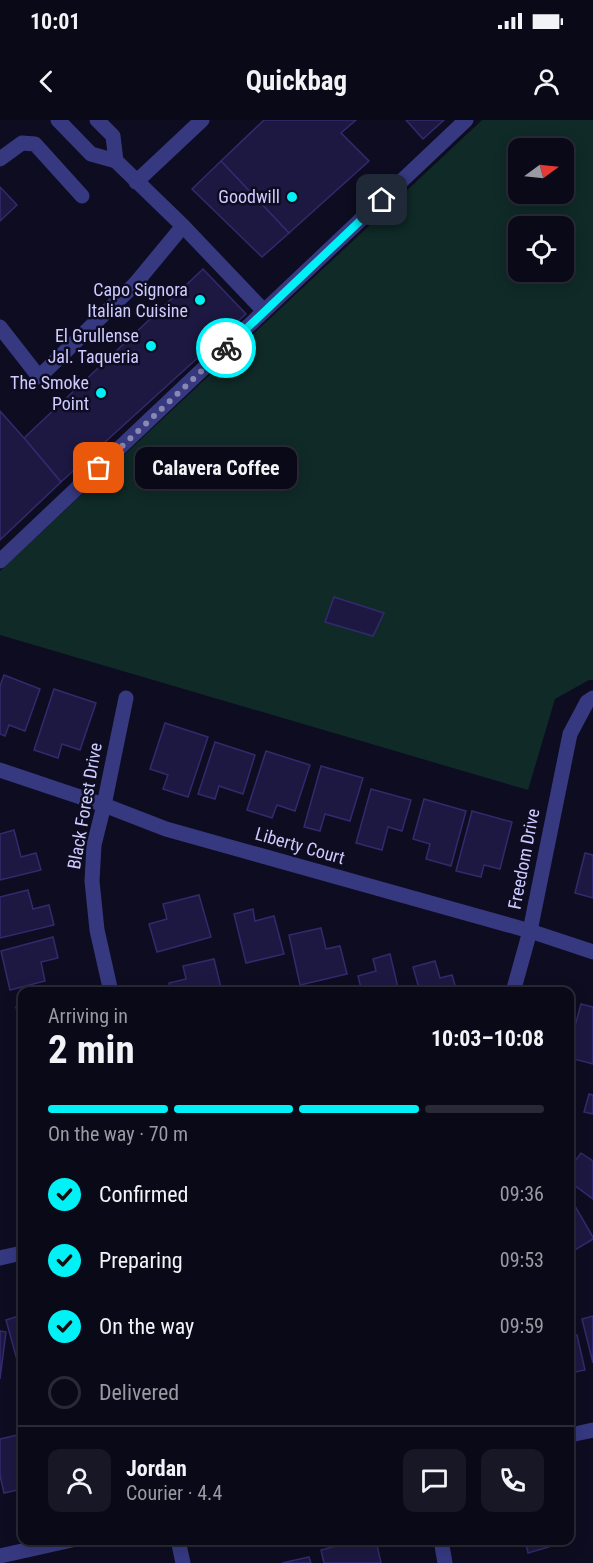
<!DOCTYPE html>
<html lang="en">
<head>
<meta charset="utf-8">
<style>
  body { margin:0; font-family:"Roboto Condensed",sans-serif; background:#181725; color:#f1f3f6; height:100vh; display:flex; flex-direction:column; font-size:22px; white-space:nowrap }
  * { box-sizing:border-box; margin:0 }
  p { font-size:20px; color:#999aa2 }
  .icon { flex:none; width:33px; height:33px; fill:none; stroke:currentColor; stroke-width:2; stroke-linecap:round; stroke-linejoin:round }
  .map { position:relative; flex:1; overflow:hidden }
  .drawer { position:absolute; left:18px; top:867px; width:556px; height:558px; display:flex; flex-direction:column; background:#0a0918; border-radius:12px; box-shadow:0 3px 15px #0003,0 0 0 2px #2a2a37 }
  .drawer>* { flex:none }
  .needle { width:39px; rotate:75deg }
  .fabs { position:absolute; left:508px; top:18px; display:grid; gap:12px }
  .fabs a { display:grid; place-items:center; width:66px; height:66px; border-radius:12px; background:#0a0918; box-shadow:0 3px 15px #0003,0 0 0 2px #2a2a37; font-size:30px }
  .pin { position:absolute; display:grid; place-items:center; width:51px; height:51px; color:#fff; margin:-26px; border-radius:12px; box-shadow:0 3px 9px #0006 }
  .courier { position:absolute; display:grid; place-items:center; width:60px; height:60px; margin:-30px; border:4px solid #00f1f6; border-radius:50%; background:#fff; color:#222; box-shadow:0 2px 8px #0007 }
  .bubble { position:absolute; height:42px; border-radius:12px; background:#0a0918; box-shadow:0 3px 15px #0003,0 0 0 2px #2a2a37; font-size:20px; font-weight:700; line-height:42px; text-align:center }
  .headline em { font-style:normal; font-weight:700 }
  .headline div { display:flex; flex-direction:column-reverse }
  .headline { display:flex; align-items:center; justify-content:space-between; height:102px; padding:0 30px }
  h1 { font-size:39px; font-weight:700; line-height:45px }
  .bar { display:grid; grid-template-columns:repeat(4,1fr); gap:9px 6px; align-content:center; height:72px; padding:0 30px }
  .bar i { height:8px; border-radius:4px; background:#2a2a37 }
  .bar .current { background:#00f1f6 }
  .bar p { grid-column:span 4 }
  .line { display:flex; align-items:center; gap:15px; padding:0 30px; border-top:2px solid #2a2a37 }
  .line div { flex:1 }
  .round { display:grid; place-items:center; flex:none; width:63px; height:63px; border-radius:12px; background:#181725 }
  ol { padding:0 30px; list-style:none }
  li { display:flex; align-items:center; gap:18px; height:66px }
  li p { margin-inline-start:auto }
  li .icon { padding:6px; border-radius:50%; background:#00f1f6; color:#111; stroke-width:4 }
  li:last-child { color:#999aa2 }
  li i { width:33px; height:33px; border:3px solid #2a2a37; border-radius:50% }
  .status { display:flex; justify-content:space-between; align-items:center; height:42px; padding:0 30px; background:#0a0918; direction:ltr }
  .status svg { height:16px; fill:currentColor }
  header { display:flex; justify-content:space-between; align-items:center; height:78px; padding:0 30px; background:#0a0918; font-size:27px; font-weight:700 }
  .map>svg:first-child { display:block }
  .green { fill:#0f2a27; fill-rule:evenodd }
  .building { fill:#1d1841; stroke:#322a6d; stroke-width:1.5 }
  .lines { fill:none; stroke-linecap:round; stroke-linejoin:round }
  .minor { stroke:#363980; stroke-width:15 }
  .done { stroke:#8a88b1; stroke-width:6; stroke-dasharray:0 10.8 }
  .route { stroke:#00f1f6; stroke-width:8 }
  .poi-dot { fill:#00f1f6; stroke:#0e0c20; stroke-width:2 }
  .labels { text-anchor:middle; stroke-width:5; stroke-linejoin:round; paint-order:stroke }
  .poi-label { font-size:18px; fill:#cdcbff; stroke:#0e0c20; text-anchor:end }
  .street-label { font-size:18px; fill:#cdcbff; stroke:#0e0c20 }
</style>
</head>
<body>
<div class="status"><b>10:01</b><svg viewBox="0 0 49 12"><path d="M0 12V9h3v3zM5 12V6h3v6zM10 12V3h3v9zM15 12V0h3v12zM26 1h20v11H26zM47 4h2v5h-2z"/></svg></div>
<header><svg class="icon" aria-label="back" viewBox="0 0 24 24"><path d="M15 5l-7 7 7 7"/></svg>Quickbag<svg class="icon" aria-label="person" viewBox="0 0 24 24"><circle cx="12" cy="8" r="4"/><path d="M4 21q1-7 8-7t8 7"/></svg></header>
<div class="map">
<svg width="593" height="1443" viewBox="0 0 593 1443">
  <rect width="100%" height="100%" fill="#0e0c20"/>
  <path class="green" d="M482,0H593V560H589L555,579L528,670L0,515V451ZM519,28H564V74H519ZM519,106H564V152H519Z"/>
  <g class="building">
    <polygon points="264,0 356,0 341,13 369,41 289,113 221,41"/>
    <polygon points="406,0 444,0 423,19"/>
    <polygon points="221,41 289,113 262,137 192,69"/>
    <polygon points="0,67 17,85 0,101"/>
    <polygon points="203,149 246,194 61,362 24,318"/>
    <polygon points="0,291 24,318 61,362 0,420"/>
    <polygon points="334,477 384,493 373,516 325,502"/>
    <polygon points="4,555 40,569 25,611 9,605 5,616 0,614 0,566"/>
    <polygon points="54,569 96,583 80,630 62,624 58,638 34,630"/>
    <polygon points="165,603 208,617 188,677 163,669 168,655 150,649"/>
    <polygon points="215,622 255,635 243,674 219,666 215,679 198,674"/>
    <polygon points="266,631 310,645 295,691 277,685 272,698 247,690"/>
    <polygon points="321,646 363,658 350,701 325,694 320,711 304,707"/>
    <polygon points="371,669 411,680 402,711 388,707 382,730 356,723"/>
    <polygon points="424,679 466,691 451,746 426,739 430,724 413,719"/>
    <polygon points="472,691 512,702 500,749 484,745 481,757 456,751"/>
    <polygon points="14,710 21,737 36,733 41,750 0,760 0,714"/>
    <polygon points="585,733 593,735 593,778 575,773"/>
    <polygon points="28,770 33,789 49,785 54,805 0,818 0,777"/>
    <polygon points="199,775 211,817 157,832 149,804 167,799 163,784"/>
    <polygon points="253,789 255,801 274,796 284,834 246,843 234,794"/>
    <polygon points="321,808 326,829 340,826 347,854 300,865 289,815"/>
    <polygon points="53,817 58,838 41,842 45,861 10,870 1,831"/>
    <polygon points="390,834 399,872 362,872 358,856 376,851 373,839"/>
    <polygon points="214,839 222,872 171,872 169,863 186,859 183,846"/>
    <polygon points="435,841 440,858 452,855 457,872 420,872 413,847"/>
    <polygon points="581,884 593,887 593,944 570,938 570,905 575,906"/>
    <polygon points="22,885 22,913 16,887"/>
    <polygon points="589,974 593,975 593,994 584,992"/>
    <polygon points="581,1033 593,1041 593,1079 570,1062 570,1048"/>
    <polygon points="572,1081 593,1117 593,1119 570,1133 570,1082"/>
    <polygon points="22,1195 22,1250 20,1251 6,1200"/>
    <polygon points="593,1196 593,1243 582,1199"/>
    <polygon points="0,1211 6,1212 0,1259"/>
    <polygon points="577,1215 585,1250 570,1253 570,1217"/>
    <polygon points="22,1314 22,1369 4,1373 0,1355 0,1319"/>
    <polygon points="358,1420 376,1420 381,1443 324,1443 321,1430"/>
    <polygon points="525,1420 558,1420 559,1424 528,1433"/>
    <polygon points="309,1437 311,1443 282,1443"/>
  </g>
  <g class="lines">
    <g class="minor">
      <polyline points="58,0 91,34 116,41 183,106 264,191"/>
      <polyline points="97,0 113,16 116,41"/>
      <polyline points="0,39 22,23 35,24 82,76"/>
      <polyline points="136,62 202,0"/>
      <polyline points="0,207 39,257 135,164 183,106"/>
      <polyline points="0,441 466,0"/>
      <polyline points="0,650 104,685 166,709 530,811 593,832"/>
      <polyline points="111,872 97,810 92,761 94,725 104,685 126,578"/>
      <polyline points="513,872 530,811 570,614 587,582 593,578"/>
      <polyline points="0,1138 22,1133"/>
      <polyline points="570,1315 593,1310"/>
      <polyline points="178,1420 183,1443"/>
      <polyline points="441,1420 445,1443"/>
      <polyline points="0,1436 72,1420"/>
    </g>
  </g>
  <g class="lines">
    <polyline class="done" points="99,348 226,228"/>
    <polyline class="route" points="226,228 382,80"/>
  </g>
  <g class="poi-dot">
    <circle cx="292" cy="77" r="6"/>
    <circle cx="200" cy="180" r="6"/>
    <circle cx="151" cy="226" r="6"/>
    <circle cx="101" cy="273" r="6"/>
  </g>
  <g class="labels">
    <g class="poi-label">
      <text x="280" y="83">Goodwill</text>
      <text x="188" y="176">Capo Signora<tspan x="188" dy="21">Italian Cuisine</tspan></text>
      <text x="139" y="222">El Grullense<tspan x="139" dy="21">Jal. Taqueria</tspan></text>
      <text x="89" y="269">The Smoke<tspan x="89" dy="21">Point</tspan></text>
    </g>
    <g class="street-label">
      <text transform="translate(85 686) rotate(-80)" y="6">Black Forest Drive</text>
      <text transform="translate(300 726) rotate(16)" y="6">Liberty Court</text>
      <text transform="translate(524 739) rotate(-79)" y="6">Freedom Drive</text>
    </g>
  </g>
</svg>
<div class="fabs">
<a><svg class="needle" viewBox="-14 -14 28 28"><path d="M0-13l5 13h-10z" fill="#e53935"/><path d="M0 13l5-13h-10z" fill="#999aa2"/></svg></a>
<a><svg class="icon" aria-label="locate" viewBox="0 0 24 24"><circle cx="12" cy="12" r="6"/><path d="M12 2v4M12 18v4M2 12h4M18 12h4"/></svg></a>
</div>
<div class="pin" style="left:99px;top:348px;background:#ea580c"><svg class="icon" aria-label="bag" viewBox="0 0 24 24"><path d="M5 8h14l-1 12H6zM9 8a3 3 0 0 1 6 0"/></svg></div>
<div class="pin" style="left:382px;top:80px;background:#1f2937"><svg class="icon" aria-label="home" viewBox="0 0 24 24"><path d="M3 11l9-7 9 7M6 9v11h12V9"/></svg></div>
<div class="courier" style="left:226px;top:228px"><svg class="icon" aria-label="bike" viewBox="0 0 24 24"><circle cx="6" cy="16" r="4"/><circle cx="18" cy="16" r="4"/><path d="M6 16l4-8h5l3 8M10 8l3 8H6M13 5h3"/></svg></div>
<div class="bubble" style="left:135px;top:327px;width:162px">Calavera Coffee</div>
<section class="drawer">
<div class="headline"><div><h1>2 min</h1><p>Arriving in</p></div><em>10:03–10:08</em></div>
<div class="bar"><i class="current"></i><i class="current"></i><i class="current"></i><i></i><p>On the way · 70 m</p></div>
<ol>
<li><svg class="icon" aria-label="check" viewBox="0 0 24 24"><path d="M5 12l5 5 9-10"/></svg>Confirmed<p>09:36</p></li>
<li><svg class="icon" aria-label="check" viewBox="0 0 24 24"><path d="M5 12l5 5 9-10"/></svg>Preparing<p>09:53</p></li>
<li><svg class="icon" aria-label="check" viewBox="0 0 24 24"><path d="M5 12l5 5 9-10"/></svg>On the way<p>09:59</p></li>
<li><i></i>Delivered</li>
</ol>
<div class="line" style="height:108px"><a class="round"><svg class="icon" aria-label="person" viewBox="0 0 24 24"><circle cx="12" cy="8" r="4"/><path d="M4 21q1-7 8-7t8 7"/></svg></a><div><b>Jordan</b><p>Courier · 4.4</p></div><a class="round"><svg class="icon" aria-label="chat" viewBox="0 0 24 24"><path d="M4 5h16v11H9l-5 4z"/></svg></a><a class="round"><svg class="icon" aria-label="phone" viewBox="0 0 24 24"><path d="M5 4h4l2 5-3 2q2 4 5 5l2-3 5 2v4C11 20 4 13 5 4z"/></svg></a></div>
</section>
</div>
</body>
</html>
